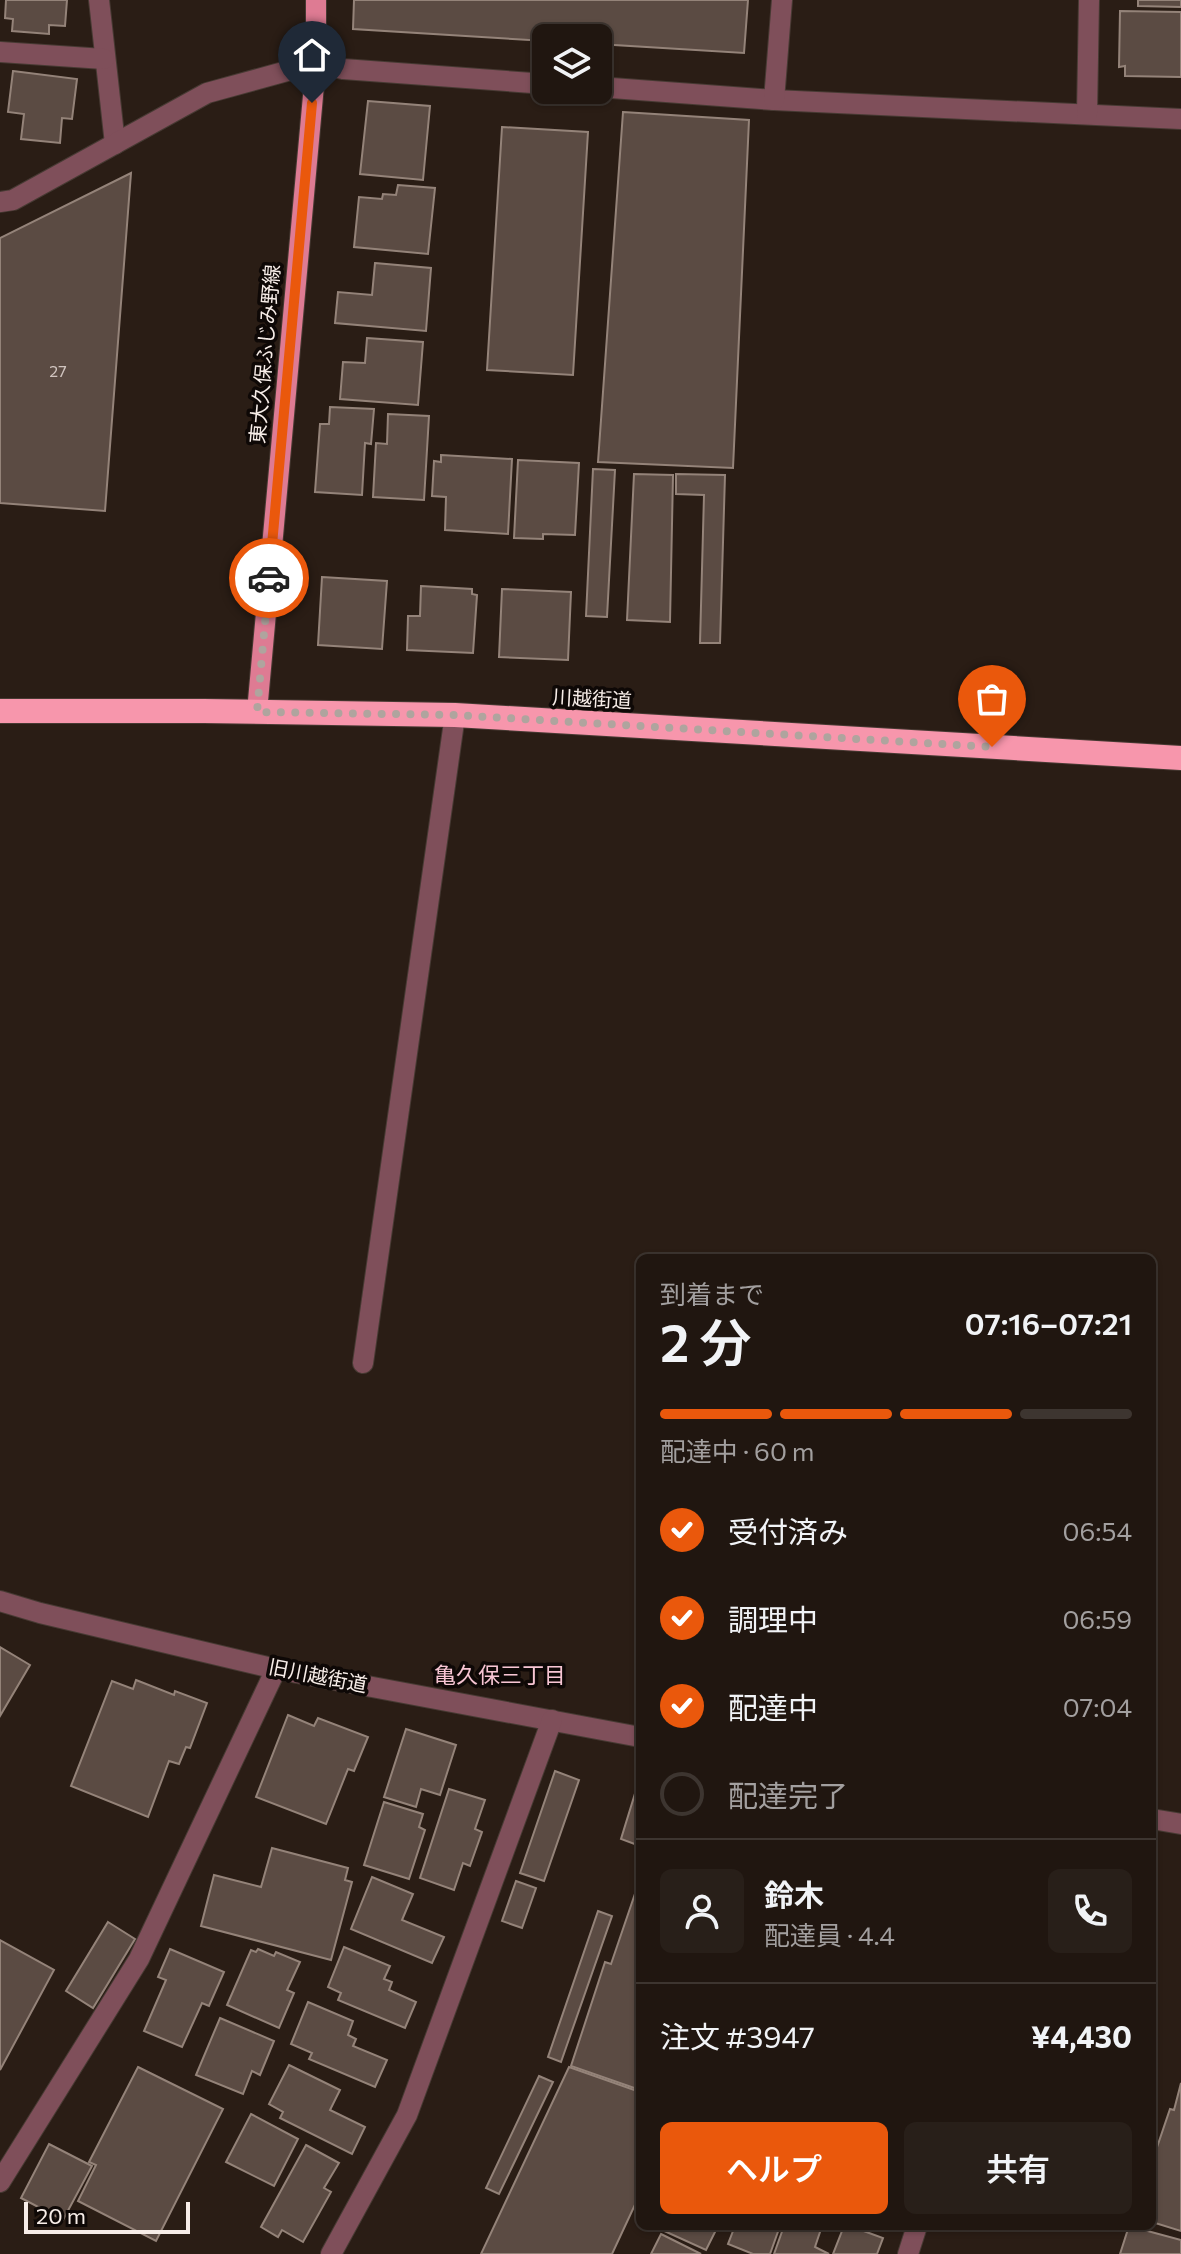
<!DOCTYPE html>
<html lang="ja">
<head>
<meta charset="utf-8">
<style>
  body { margin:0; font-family:Commissioner,"Noto Sans JP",sans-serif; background:#281f19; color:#f1f3f6; height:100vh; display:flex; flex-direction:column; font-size:30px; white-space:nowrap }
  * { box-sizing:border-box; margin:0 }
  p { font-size:26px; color:#a29f9f }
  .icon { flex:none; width:44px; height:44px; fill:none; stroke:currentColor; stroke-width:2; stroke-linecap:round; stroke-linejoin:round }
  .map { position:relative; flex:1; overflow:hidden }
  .sheet { position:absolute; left:636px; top:1254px; width:520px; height:976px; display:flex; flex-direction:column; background:#201610; border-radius:12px; box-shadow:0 2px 6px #0004,0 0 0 2px #3d3530 }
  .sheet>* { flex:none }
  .fabs { position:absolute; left:532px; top:24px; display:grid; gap:16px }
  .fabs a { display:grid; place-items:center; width:80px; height:80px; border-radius:12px; background:#201610; box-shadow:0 2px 6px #0004,0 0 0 2px #3d3530; font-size:40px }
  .scale { position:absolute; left:24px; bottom:20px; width:166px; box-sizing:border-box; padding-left:8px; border:4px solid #f7ede8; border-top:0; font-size:22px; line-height:28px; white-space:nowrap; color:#f7ede8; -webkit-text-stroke:6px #0e0806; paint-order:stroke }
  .pin { position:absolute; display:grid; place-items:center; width:68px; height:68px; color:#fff; margin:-82px -34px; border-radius:50% 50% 50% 0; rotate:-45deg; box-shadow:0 0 8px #0007 }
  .pin .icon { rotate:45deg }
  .courier { position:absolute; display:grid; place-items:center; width:80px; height:80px; margin:-40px; border:6px solid #ea580c; border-radius:50%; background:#fff; color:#222; box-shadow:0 2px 10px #0007 }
  .headline em { font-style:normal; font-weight:600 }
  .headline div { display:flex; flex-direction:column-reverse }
  .headline { display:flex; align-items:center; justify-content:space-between; height:136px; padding:0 24px }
  h1 { font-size:52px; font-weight:600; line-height:60px }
  .bar { display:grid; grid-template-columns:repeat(4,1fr); gap:12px 8px; align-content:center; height:96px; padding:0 24px }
  .bar i { height:10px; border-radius:6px; background:#3d3530 }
  .bar .current { background:#ea580c }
  .bar p { grid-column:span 4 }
  .line { display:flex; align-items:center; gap:20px; padding:0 24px; border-top:2px solid #3d3530 }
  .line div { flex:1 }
  .round { display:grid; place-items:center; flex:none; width:84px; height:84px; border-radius:12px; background:#281f19 }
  ol { padding:0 24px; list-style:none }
  li { display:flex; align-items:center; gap:24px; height:88px }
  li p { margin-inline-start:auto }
  li .icon { padding:8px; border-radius:50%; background:#ea580c; color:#fff; stroke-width:4 }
  li:last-child { color:#a29f9f }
  li i { width:44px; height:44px; border:4px solid #3d3530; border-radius:50% }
  .primary-button { display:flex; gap:16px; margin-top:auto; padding:16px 24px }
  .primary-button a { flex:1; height:92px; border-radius:12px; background:#ea580c; color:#fff; font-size:32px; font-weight:600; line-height:92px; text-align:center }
  .primary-button a+a { background:#281f19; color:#f1f3f6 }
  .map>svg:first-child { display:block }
  .building { fill:#5b4b43; stroke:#948379; stroke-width:2 }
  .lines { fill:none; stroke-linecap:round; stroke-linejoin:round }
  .minor-casing { stroke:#473a33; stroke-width:22 }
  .major-casing { stroke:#473a33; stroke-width:22 }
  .highway-casing { stroke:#473a33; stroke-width:26 }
  .minor { stroke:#7f4f5a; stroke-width:20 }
  .major { stroke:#de7b93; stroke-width:20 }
  .highway { stroke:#f796ac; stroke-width:24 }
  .done { stroke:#afa49e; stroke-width:8; stroke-dasharray:0 14.4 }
  .route { stroke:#ea580c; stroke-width:10 }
  .labels { text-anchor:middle; stroke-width:7; stroke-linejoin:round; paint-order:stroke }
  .number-label { font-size:16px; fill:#d0c4bf }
  .street-label { font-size:20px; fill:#f7ede8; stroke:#0e0806 }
  .neighbourhood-label { font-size:22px; fill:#f7c5d3; stroke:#0e0806 }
</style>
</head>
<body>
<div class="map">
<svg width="1181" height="2254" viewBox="0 0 1181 2254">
  <rect width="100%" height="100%" fill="#2a1d15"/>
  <g class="building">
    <polygon points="6,0 67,0 65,26 49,25 49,34 12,31 13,19 5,18"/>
    <polygon points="354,0 748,0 744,53 598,44 598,38 546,38 546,41 353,29"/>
    <polygon points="1138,0 1181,0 1181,7 1138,6"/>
    <polygon points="1120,11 1181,12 1181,77 1125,76 1125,66 1119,67"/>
    <polygon points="13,71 77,79 72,119 62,118 60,143 21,139 24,114 8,112"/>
    <polygon points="368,101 430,106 423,180 360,174"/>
    <polygon points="623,112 749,120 733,468 598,462"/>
    <polygon points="502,127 588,132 573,375 487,370"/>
    <polygon points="131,173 105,511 0,503 0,238"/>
    <polygon points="398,185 435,188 428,254 354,247 359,197 382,199 383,194 396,195"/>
    <polygon points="375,263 431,268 426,331 335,323 338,292 372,295"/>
    <polygon points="367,338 423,342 418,405 340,399 343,362 365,363"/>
    <polygon points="330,407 374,409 371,444 365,443 362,495 315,492 320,424 329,424"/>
    <polygon points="388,414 429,416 424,500 373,497 376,443 387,444"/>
    <polygon points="441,455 512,459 508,534 445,530 446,497 432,496 434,461 441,462"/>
    <polygon points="518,460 579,463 575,535 543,534 543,539 514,538"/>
    <polygon points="593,469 615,470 607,617 586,616"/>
    <polygon points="634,474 673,475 670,622 627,620"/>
    <polygon points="676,474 725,475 720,643 700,643 704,495 676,494"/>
    <polygon points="322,577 387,581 382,649 318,645"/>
    <polygon points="421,586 472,589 472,594 477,595 473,653 407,650 408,616 420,616"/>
    <polygon points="502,589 571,592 568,660 499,657"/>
    <polygon points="0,1647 30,1665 0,1716"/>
    <polygon points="136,1680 174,1695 175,1691 207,1703 190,1748 186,1747 179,1764 169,1761 148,1817 71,1786 112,1681 133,1689"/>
    <polygon points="288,1715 314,1726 318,1718 368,1737 354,1771 348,1769 326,1824 256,1797"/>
    <polygon points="406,1729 456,1745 440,1795 421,1789 416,1807 384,1797"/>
    <polygon points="555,1771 579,1780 544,1881 520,1873"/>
    <polygon points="637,1787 640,1787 640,1846 621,1839"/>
    <polygon points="449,1789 485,1800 475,1829 482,1832 470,1866 463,1863 454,1890 420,1878"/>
    <polygon points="384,1802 423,1814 419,1827 425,1830 409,1879 364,1865"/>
    <polygon points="272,1848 348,1868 345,1880 352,1882 331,1960 201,1926 214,1875 261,1887"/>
    <polygon points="372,1877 413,1894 402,1920 444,1937 432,1963 351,1929"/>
    <polygon points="640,1879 640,2090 571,2066 605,1962 611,1964"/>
    <polygon points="516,1881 536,1888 522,1928 502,1921"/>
    <polygon points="598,1911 612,1916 561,2062 548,2057"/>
    <polygon points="108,1922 135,1939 93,2008 66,1991"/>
    <polygon points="0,1940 54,1970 0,2070"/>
    <polygon points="344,1947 390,1966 384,1979 392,1982 389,1990 416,2002 405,2028 338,2000 341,1993 328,1987"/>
    <polygon points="170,1949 224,1972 209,2006 202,2003 182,2047 144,2031 166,1980 158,1977"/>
    <polygon points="258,1949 274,1956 276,1952 300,1962 287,1990 294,1993 279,2028 227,2005 251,1950 256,1952"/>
    <polygon points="308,2002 353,2021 348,2035 356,2039 353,2046 387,2060 375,2087 309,2059 312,2053 291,2044"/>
    <polygon points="220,2018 274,2041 260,2075 252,2071 243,2094 196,2075"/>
    <polygon points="289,2065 340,2090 330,2110 365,2127 352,2154 280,2118 283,2112 269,2104"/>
    <polygon points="138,2067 223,2109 156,2241 78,2201 96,2165 89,2162"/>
    <polygon points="569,2067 640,2092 640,2194 612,2254 481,2254"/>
    <polygon points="539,2076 553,2082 499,2194 486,2188"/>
    <polygon points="1181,2083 1181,2231 1152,2222 1152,2162 1170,2109 1174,2110"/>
    <polygon points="251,2114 298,2139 274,2186 226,2162"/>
    <polygon points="49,2144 92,2166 63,2220 21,2198"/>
    <polygon points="306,2145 339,2163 324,2188 331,2192 303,2242 282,2230 278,2237 261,2227"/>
    <polygon points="664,2226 718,2226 706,2250 662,2230"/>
    <polygon points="735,2226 780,2226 770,2254 753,2254 728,2244"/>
    <polygon points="784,2226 822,2226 815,2247 829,2254 774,2254"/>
    <polygon points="844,2226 862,2226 861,2230 883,2238 877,2254 833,2254"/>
    <polygon points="1129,2226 1181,2240 1181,2254 1120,2254"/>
    <polygon points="661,2234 701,2254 651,2254"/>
  </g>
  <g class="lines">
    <g class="minor-casing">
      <g id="minor">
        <polyline points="99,0 115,144"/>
        <polyline points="0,52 104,59"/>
        <polyline points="598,87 774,100 1181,119"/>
        <polyline points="774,100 782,0"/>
        <polyline points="1087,114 1089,0"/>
        <polyline points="0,202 13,200 207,93 316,63 343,69 546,84"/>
        <polyline points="363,1363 455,715"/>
        <polyline points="0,1601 40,1613 276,1669 640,1737"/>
        <polyline points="1152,1819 1181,1824"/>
        <polyline points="0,2182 139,1959 276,1669"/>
        <polyline points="331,2254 407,2115 552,1720"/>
        <polyline points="908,2254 917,2226"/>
      </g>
    </g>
    <g class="major-casing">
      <polyline id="major" points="257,712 316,63 316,0"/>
    </g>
    <g class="highway-casing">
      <polyline id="highway" points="0,711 204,711 455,715 1181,758"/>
    </g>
    <use href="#minor" class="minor"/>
    <use href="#major" class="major"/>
    <use href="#highway" class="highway"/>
  </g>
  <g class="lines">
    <polyline class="done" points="269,578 257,712 455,715 992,747"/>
    <polyline class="route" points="269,578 312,103"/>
  </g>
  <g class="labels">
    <g class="number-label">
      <text x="58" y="377">27</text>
    </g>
    <g class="street-label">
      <text transform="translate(265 354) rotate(-85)" y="7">東大久保ふじみ野線</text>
      <text transform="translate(592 699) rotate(3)" y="7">川越街道</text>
      <text transform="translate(318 1676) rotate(11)" y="7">旧川越街道</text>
    </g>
    <g class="neighbourhood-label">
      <text x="500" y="1683">亀久保三丁目</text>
    </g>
  </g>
</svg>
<div class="fabs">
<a><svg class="icon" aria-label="layers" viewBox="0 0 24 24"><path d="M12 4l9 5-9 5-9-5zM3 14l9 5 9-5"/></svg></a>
</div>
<div class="scale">20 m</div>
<div class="pin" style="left:992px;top:747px;background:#ea580c"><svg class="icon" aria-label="bag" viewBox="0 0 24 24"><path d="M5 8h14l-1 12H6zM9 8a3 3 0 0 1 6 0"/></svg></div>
<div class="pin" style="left:312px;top:103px;background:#1f2937"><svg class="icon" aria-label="home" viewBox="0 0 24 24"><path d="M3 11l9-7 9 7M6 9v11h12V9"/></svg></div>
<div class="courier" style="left:269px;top:578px"><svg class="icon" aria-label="car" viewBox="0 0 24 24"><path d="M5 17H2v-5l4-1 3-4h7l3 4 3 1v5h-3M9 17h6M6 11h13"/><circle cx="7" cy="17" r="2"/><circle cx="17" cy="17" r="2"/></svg></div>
<section class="sheet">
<div class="headline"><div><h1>2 分</h1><p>到着まで</p></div><em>07:16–07:21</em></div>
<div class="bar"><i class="current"></i><i class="current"></i><i class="current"></i><i></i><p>配達中 · 60 m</p></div>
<ol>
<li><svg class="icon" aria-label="check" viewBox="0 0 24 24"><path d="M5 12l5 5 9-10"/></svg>受付済み<p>06:54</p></li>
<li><svg class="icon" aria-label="check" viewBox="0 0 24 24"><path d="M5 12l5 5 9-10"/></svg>調理中<p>06:59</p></li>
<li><svg class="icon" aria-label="check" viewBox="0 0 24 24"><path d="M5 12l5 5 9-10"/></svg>配達中<p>07:04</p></li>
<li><i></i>配達完了</li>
</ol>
<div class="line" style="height:144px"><a class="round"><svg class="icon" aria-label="person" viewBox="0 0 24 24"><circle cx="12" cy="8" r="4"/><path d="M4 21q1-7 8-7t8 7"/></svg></a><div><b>鈴木</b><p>配達員 · 4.4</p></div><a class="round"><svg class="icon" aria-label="phone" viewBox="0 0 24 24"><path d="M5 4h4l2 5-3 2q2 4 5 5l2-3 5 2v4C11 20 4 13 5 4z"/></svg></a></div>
<div class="line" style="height:104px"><div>注文 #3947</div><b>¥4,430</b></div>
<div class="primary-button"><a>ヘルプ</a><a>共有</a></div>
</section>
</div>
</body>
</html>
